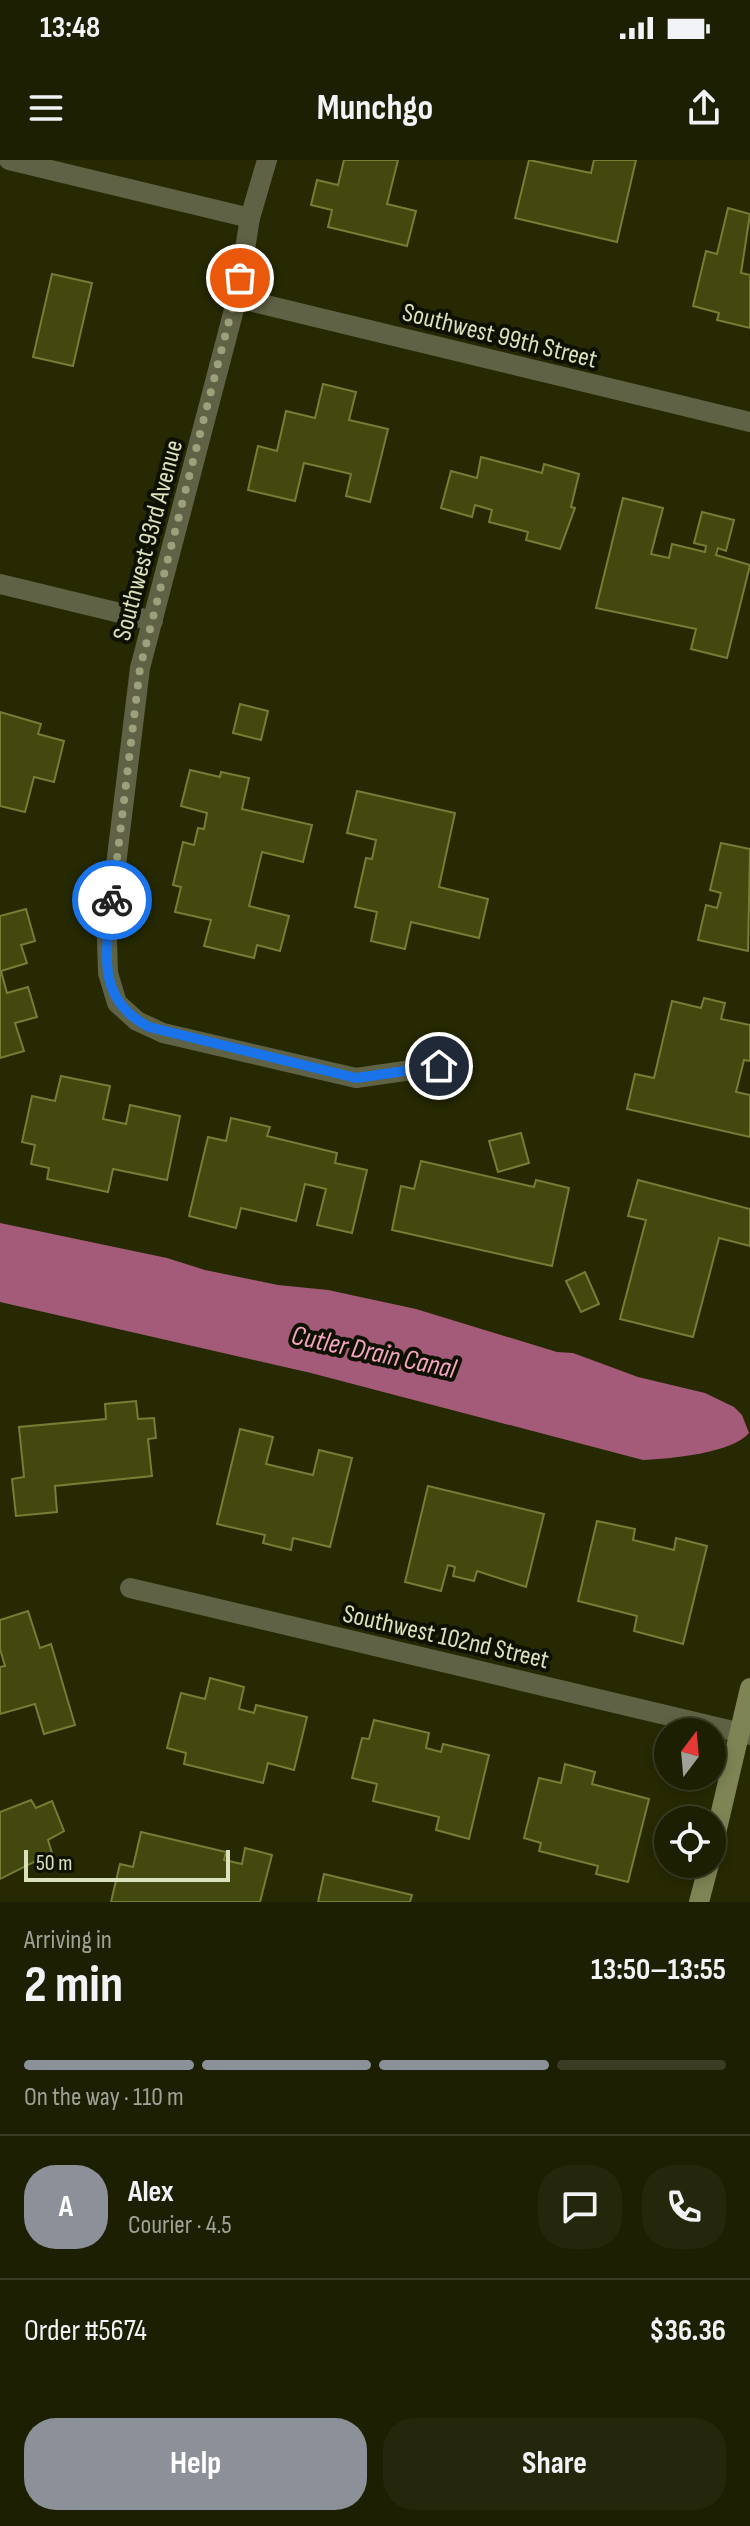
<!DOCTYPE html>
<html lang="en">
<head>
<meta charset="utf-8">
<style>
  body { margin:0; font-family:"Sofia Sans Condensed",sans-serif; background:#25270c; color:#f1f3f6; height:100vh; display:flex; flex-direction:column; font-size:30px; white-space:nowrap }
  * { box-sizing:border-box; margin:0 }
  p { font-size:26px; color:#a0a299 }
  .icon { flex:none; width:44px; height:44px; fill:none; stroke:currentColor; stroke-width:2; stroke-linecap:round; stroke-linejoin:round }
  .map { position:relative; height:1742px; overflow:hidden }
  .details { display:flex; flex-direction:column; background:#1c1f02; flex:1 }
  .details>* { flex:none }
  .needle { width:52px; rotate:16deg }
  .tools { position:absolute; left:654px; top:1558px; display:grid; gap:16px }
  .tools a { display:grid; place-items:center; width:72px; height:72px; border-radius:50%; background:#1c1f02; box-shadow:0 4px 12px #0003,0 0 0 2px #3a3d24; font-size:40px }
  .scale { position:absolute; left:24px; bottom:20px; width:206px; box-sizing:border-box; padding-left:8px; border:4px solid #dce1bd; border-top:0; font-size:22px; line-height:28px; white-space:nowrap; color:#dce1bd; -webkit-text-stroke:6px #0f1100; paint-order:stroke }
  .pin { position:absolute; display:grid; place-items:center; width:68px; height:68px; color:#fff; margin:-34px; border:4px solid #fff; border-radius:50%; box-shadow:0 2px 8px #0007 }
  .courier { position:absolute; display:grid; place-items:center; width:80px; height:80px; margin:-40px; border:6px solid #1a73e8; border-radius:50%; background:#fff; color:#222; box-shadow:0 2px 10px #0007 }
  .headline em { font-style:normal; font-weight:700 }
  .headline div { display:flex; flex-direction:column-reverse }
  .headline { display:flex; align-items:center; justify-content:space-between; height:136px; padding:0 24px }
  h1 { font-size:52px; font-weight:700; line-height:60px }
  .bar { display:grid; grid-template-columns:repeat(4,1fr); gap:12px 8px; align-content:center; height:96px; padding:0 24px }
  .bar i { height:10px; border-radius:6px; background:#3a3d24 }
  .bar .active { background:#8c9099 }
  .bar p { grid-column:span 4 }
  .line { display:flex; align-items:center; gap:20px; padding:0 24px; border-top:2px solid #3a3d24 }
  .line div { flex:1 }
  .round { display:grid; place-items:center; flex:none; width:84px; height:84px; border-radius:32px; background:#25270c }
  .primary-button { display:flex; gap:16px; margin-top:auto; padding:16px 24px }
  .primary-button a { flex:1; height:92px; border-radius:32px; background:#8c9099; color:#fff; font-size:32px; font-weight:700; line-height:92px; text-align:center }
  .primary-button a+a { background:#25270c; color:#f1f3f6 }
  .status { display:flex; justify-content:space-between; align-items:center; height:56px; padding:0 40px; background:#1c1f02; direction:ltr }
  .status svg { height:22px; fill:currentColor }
  header { display:flex; justify-content:space-between; align-items:center; height:104px; padding:0 24px; background:#1c1f02; font-size:36px; font-weight:700 }
  .map>svg:first-child { display:block }
  .water { fill:#a35b79 }
  .building { fill:#43480e; stroke:#767d34; stroke-width:2 }
  .lines { fill:none; stroke-linecap:round; stroke-linejoin:round }
  .street { stroke:#5f6245; stroke-width:20 }
  .secondary { stroke:#7f8454; stroke-width:20 }
  .done { stroke:#9ca17c; stroke-width:8; stroke-dasharray:0 14.4 }
  .route { stroke:#1a73e8; stroke-width:10 }
  .labels { text-anchor:middle; stroke-width:8; stroke-linejoin:round; paint-order:stroke }
  .street-label { font-size:26px; fill:#dce1bd; stroke:#0f1100 }
  .water-label { font-size:28px; font-style:italic; fill:#f5a3c4; stroke:#0f1100 }
</style>
</head>
<body>
<div class="status"><b>13:48</b><svg viewBox="0 0 49 12"><path d="M0 12V9h3v3zM5 12V6h3v6zM10 12V3h3v9zM15 12V0h3v12zM26 1h20v11H26zM47 4h2v5h-2z"/></svg></div>
<header><svg class="icon" aria-label="menu" viewBox="0 0 24 24"><path d="M4 6h16M4 12h16M4 18h16"/></svg>Munchgo<svg class="icon" aria-label="share" viewBox="0 0 24 24"><path d="M12 15V3M7 8l5-5 5 5M5 13v7h14v-7"/></svg></header>
<div class="map">
<svg width="750" height="1742" viewBox="0 0 750 1742">
  <rect width="100%" height="100%" fill="#262902"/>
  <path class="water" d="M0,1063L167,1098L205,1110L278,1125L328,1130L416,1149L557,1192L573,1193L638,1217L705,1233L734,1247L742,1255L749,1273C733,1293 669,1299 643,1300L311,1213L0,1142Z"/>
  <g class="building">
    <polygon points="344,0 398,0 387,44 416,51 407,86 328,67 332,50 311,45 317,20 338,25"/>
    <polygon points="529,0 591,13 594,0 636,0 617,82 515,58"/>
    <polygon points="728,48 750,54 741,113 750,115 750,168 717,160 719,153 693,146 706,91 717,94"/>
    <polygon points="52,114 92,123 73,206 33,197"/>
    <polygon points="323,224 356,232 349,260 388,269 370,342 346,336 351,314 304,303 295,341 248,330 258,286 277,291 286,251 315,258"/>
    <polygon points="481,297 542,313 544,304 579,314 571,347 575,348 560,389 526,380 528,372 489,362 492,350 475,345 472,357 441,348 451,311 477,318"/>
    <polygon points="623,338 663,348 651,394 669,398 672,384 705,392 706,386 694,383 702,352 734,360 726,391 718,388 716,395 750,405 727,498 691,489 696,469 596,448"/>
    <polygon points="240,544 268,551 261,580 233,573"/>
    <polygon points="0,552 41,564 38,574 64,581 54,622 34,617 25,652 0,646"/>
    <polygon points="190,610 220,617 221,612 249,618 242,649 312,665 303,702 262,692 249,746 289,756 280,791 257,785 254,798 204,786 211,760 175,752 181,727 173,725 183,682 194,685 198,668 204,669 207,653 181,646"/>
    <polygon points="357,631 455,653 439,727 488,739 479,778 411,762 405,789 371,781 377,752 355,747 366,698 372,699 376,680 347,673"/>
    <polygon points="721,683 750,689 748,791 698,780 706,745 717,748 721,733 710,730"/>
    <polygon points="26,749 35,781 21,785 27,803 1,811 7,833 28,827 37,857 15,863 24,891 0,898 0,756"/>
    <polygon points="704,838 725,843 721,859 750,865 750,901 744,900 736,932 750,935 750,977 627,949 635,914 654,918 672,841 701,848"/>
    <polygon points="61,916 110,926 103,959 126,964 130,945 180,956 167,1020 113,1009 108,1032 47,1019 49,1008 31,1004 35,985 22,982 32,936 55,941"/>
    <polygon points="231,958 270,967 267,976 337,993 335,1003 367,1010 352,1073 317,1065 326,1029 305,1024 296,1061 241,1048 236,1068 189,1056 208,977 226,981"/>
    <polygon points="521,973 529,1003 498,1012 489,981"/>
    <polygon points="421,1001 534,1027 536,1020 569,1028 552,1106 392,1070 401,1026 414,1029"/>
    <polygon points="638,1020 750,1049 750,1086 719,1078 693,1177 620,1159 646,1060 628,1056"/>
    <polygon points="585,1112 599,1144 581,1152 566,1121"/>
    <polygon points="136,1241 138,1259 154,1258 156,1278 148,1279 152,1316 55,1326 57,1352 16,1356 12,1319 24,1317 19,1267 106,1259 105,1244"/>
    <polygon points="240,1269 273,1277 266,1304 313,1315 319,1290 352,1298 330,1387 293,1378 291,1390 263,1383 265,1375 217,1364"/>
    <polygon points="428,1326 544,1354 526,1427 477,1411 474,1421 453,1416 455,1407 448,1405 441,1431 405,1422"/>
    <polygon points="597,1361 635,1369 633,1380 674,1390 676,1378 707,1386 683,1484 634,1471 637,1456 578,1441"/>
    <polygon points="28,1451 40,1488 51,1484 75,1565 44,1574 35,1544 0,1554 0,1507 5,1506 0,1489 0,1460"/>
    <polygon points="210,1518 244,1527 239,1549 254,1553 256,1545 307,1557 294,1610 268,1603 263,1623 184,1604 186,1593 167,1588 181,1533 205,1539"/>
    <polygon points="374,1560 429,1573 426,1588 441,1592 443,1584 489,1595 469,1679 436,1670 439,1657 373,1641 377,1624 352,1618 362,1578 369,1579"/>
    <polygon points="565,1604 595,1612 592,1624 649,1639 628,1722 596,1714 598,1706 539,1691 541,1683 524,1678 539,1618 561,1623"/>
    <polygon points="31,1640 36,1648 52,1641 64,1671 48,1680 52,1693 0,1719 0,1652"/>
    <polygon points="141,1672 226,1692 224,1700 242,1704 245,1688 272,1695 260,1742 111,1742 120,1704 133,1707"/>
    <polygon points="324,1714 412,1735 410,1742 318,1742"/>
  </g>
  <g class="lines">
    <g class="street">
      <polyline points="9,0 250,58"/>
      <polyline points="267,0 250,58 237,138 140,508 107,779 108,813 117,843 137,861 163,873 356,918 439,906"/>
      <polyline points="237,138 750,262"/>
      <polyline points="0,424 153,461"/>
      <polyline points="130,1428 750,1575"/>
    </g>
    <g class="secondary">
      <polyline points="712,1690 750,1528"/>
      <polyline points="699,1742 709,1704"/>
    </g>
  </g>
  <g class="lines">
    <polyline class="done" points="112,740 140,508 240,118"/>
    <path class="route" d="M112,740C106,792 95,839 149,867L356,918L439,906"/>
  </g>
  <g class="labels">
    <g class="street-label">
      <text transform="translate(500 175) rotate(14)" y="9">Southwest 99th Street</text>
      <text transform="translate(147 380) rotate(-75)" y="9">Southwest 93rd Avenue</text>
      <text transform="translate(446 1476) rotate(13)" y="9">Southwest 102nd Street</text>
    </g>
    <g class="water-label">
      <text transform="translate(374 1191) rotate(12)" y="10">Cutler Drain Canal</text>
    </g>
  </g>
</svg>
<div class="tools">
<a><svg class="needle" viewBox="-14 -14 28 28"><path d="M0-13l5 13h-10z" fill="#e53935"/><path d="M0 13l5-13h-10z" fill="#a0a299"/></svg></a>
<a><svg class="icon" aria-label="locate" viewBox="0 0 24 24"><circle cx="12" cy="12" r="6"/><path d="M12 2v4M12 18v4M2 12h4M18 12h4"/></svg></a>
</div>
<div class="scale">50 m</div>
<div class="pin" style="left:240px;top:118px;background:#ea580c"><svg class="icon" aria-label="bag" viewBox="0 0 24 24"><path d="M5 8h14l-1 12H6zM9 8a3 3 0 0 1 6 0"/></svg></div>
<div class="pin" style="left:439px;top:906px;background:#1f2937"><svg class="icon" aria-label="home" viewBox="0 0 24 24"><path d="M3 11l9-7 9 7M6 9v11h12V9"/></svg></div>
<div class="courier" style="left:112px;top:740px"><svg class="icon" aria-label="bike" viewBox="0 0 24 24"><circle cx="6" cy="16" r="4"/><circle cx="18" cy="16" r="4"/><path d="M6 16l4-8h5l3 8M10 8l3 8H6M13 5h3"/></svg></div>
</div>
<section class="details">
<div class="headline"><div><h1>2 min</h1><p>Arriving in</p></div><em>13:50–13:55</em></div>
<div class="bar"><i class="active"></i><i class="active"></i><i class="active"></i><i></i><p>On the way · 110 m</p></div>
<div class="line" style="height:144px"><b class="round" style="background:#8c9099;color:#fff">A</b><div><b>Alex</b><p>Courier · 4.5</p></div><a class="round"><svg class="icon" aria-label="chat" viewBox="0 0 24 24"><path d="M4 5h16v11H9l-5 4z"/></svg></a><a class="round"><svg class="icon" aria-label="phone" viewBox="0 0 24 24"><path d="M5 4h4l2 5-3 2q2 4 5 5l2-3 5 2v4C11 20 4 13 5 4z"/></svg></a></div>
<div class="line" style="height:104px"><div>Order #5674</div><b>$36.36</b></div>
<div class="primary-button"><a>Help</a><a>Share</a></div>
</section>
</body>
</html>
